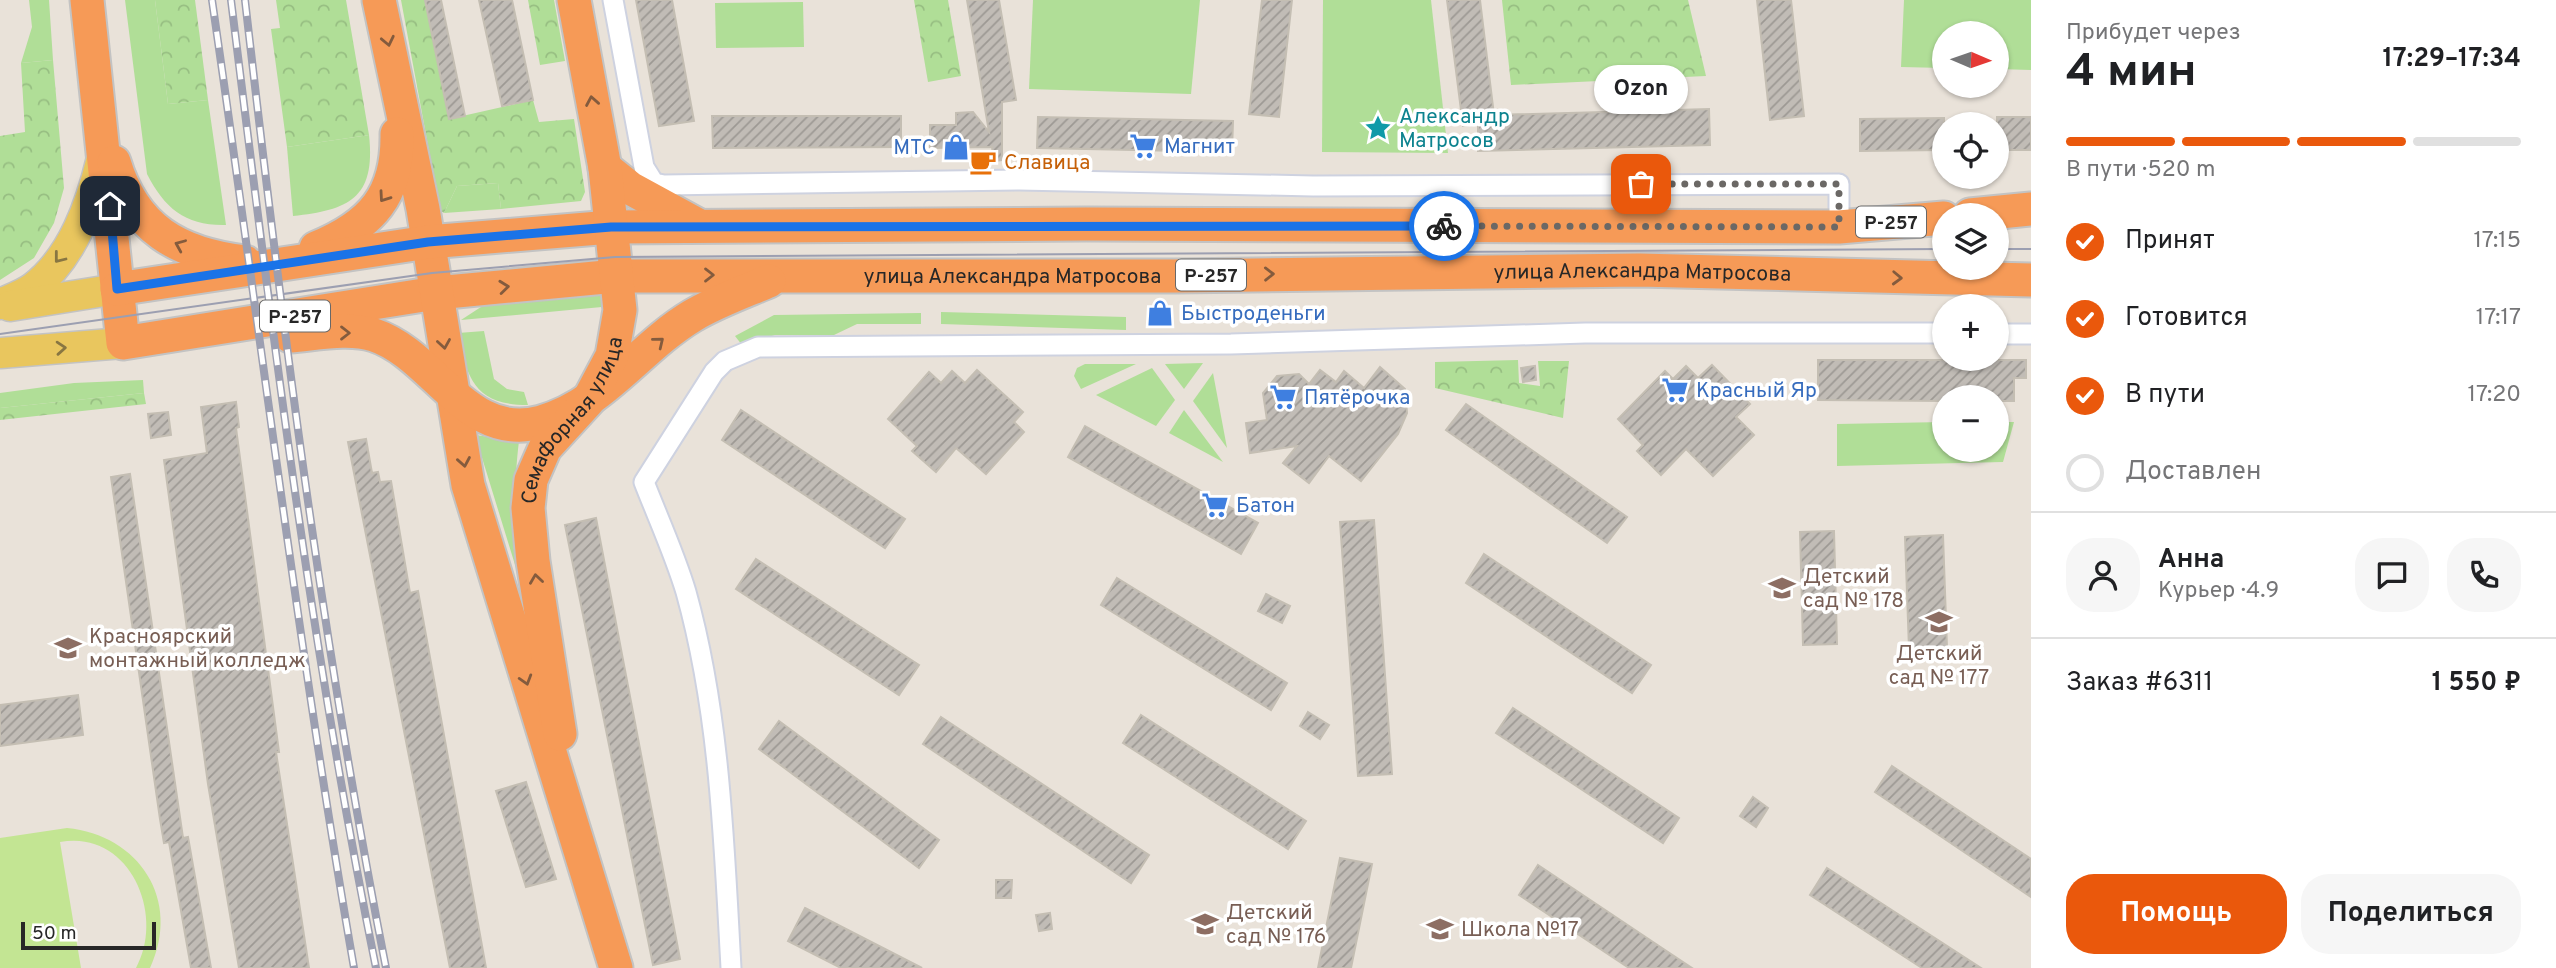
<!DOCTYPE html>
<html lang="ru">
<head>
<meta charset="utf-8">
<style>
  body { margin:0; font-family:Overpass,sans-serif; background:#f6f6f6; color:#202124; height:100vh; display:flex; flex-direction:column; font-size:26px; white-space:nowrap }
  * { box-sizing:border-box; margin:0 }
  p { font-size:23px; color:#757577 }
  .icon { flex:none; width:38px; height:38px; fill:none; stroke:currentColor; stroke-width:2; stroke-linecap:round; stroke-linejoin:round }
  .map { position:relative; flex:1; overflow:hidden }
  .drawer { display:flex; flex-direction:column; background:#fff; width:525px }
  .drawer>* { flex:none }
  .needle { width:46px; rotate:92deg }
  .controls { position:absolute; left:1932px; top:21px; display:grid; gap:14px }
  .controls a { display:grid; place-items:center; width:77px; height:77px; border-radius:50%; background:#fff; box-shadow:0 2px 5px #0004; font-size:35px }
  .scale { position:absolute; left:21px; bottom:18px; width:135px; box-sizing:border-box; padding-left:7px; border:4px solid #272727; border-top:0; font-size:19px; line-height:24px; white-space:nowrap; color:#272727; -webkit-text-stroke:5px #fff; paint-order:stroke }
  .pin { position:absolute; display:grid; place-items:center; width:60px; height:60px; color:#fff; margin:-30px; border-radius:14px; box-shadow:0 4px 10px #0006 }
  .courier { position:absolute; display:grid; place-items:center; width:70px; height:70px; margin:-35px; border:5px solid #1a73e8; border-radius:50%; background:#fff; color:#222; box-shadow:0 2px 9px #0007 }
  .bubble { position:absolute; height:49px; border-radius:24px; background:#fff; box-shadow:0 2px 5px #0004; font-size:23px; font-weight:700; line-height:49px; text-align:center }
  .head em { font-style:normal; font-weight:700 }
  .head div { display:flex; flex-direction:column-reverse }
  .head { display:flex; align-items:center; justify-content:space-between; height:119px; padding:0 35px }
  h1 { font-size:46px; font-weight:700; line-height:52px }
  .bar { display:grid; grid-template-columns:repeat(4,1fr); gap:10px 7px; align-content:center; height:84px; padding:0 35px }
  .bar i { height:9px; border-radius:5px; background:#e0e0e0 }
  .bar .selected { background:#ea580c }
  .bar p { grid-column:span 4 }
  .line { display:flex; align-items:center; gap:18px; padding:0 35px; border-top:2px solid #e0e0e0 }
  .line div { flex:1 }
  .round { display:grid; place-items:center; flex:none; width:74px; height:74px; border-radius:28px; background:#f6f6f6 }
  ol { padding:0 35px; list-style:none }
  li { display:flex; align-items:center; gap:21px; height:77px }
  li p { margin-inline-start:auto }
  li .icon { padding:7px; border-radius:50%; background:#ea580c; color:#fff; stroke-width:4 }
  li:last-child { color:#757577 }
  li i { width:38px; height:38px; border:4px solid #e0e0e0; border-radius:50% }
  .action { display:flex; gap:14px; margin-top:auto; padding:14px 35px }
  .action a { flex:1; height:80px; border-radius:28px; background:#ea580c; color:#fff; font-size:28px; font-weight:700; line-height:80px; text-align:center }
  .action a+a { background:#f6f6f6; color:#202124 }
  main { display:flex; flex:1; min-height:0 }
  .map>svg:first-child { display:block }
  .grass { fill:#b0de97 }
  .forest { fill:url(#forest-crowns) }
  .pitch { fill:#c3e593 }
  .building { fill:url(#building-hatch); stroke:#c4beb3; stroke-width:2 }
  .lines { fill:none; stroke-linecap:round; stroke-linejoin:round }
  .street-casing { stroke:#ced2e0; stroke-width:23 }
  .primary-casing { stroke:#c3c3c3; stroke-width:33 }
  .highway-casing { stroke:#c3c3c3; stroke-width:37 }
  .street { stroke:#fff; stroke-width:19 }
  .primary { stroke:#e9c65e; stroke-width:30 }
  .highway { stroke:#f69a57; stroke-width:33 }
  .tram { stroke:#9c9fb1; stroke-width:2 }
  .rail-casing { stroke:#9c9fb1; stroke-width:8 }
  .rail { stroke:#fff; stroke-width:5; stroke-dasharray:16; stroke-linecap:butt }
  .oneway { stroke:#845b3d }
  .oneway2 { stroke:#887642 }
  .done { stroke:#6b6865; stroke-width:7; stroke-dasharray:0 12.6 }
  .route { stroke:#1a73e8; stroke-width:9 }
  .labels { text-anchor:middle; stroke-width:7; stroke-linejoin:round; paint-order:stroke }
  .shield { fill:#fff; stroke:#686868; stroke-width:2 }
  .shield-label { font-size:19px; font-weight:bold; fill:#272727 }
  .culture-label { font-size:21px; fill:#0d838f; stroke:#fff; text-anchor:start }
  .shop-label { font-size:21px; fill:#366cbe; stroke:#fff; text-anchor:start }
  .food-label { font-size:21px; fill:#c56008; stroke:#fff; text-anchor:start }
  .street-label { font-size:21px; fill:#272727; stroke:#fff }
  .education-label { font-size:21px; fill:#785e54; stroke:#fff; text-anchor:start }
</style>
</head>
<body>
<main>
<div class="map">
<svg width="2031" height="968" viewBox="0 0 2031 968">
  <defs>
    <pattern id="forest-crowns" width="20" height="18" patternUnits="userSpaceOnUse" patternTransform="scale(1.75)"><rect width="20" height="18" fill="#b0de97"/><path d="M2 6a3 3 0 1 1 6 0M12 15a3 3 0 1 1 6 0" fill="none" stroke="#97be82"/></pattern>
    <pattern id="building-hatch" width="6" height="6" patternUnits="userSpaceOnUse" patternTransform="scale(1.75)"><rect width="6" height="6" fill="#c1bcb6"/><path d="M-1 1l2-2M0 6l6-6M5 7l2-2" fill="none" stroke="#9d9994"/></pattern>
  </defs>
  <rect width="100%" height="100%" fill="#e9e2d9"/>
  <g class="grass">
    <polygon points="29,0 49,0 53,60 21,63 32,27"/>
    <path d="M125,0H155L168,104L208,100L226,225C186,226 165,209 147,174Z"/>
    <polygon points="1033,0 1200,0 1191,94 1029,89"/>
    <polygon points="1323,0 1431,0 1448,153 1322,152"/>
    <polygon points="1904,0 2031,0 2031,70 1997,69 1997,33 1944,33 1944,68 1901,67"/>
    <polygon points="803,2 804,47 716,48 715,3"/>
    <path d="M369,135C376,199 348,210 293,216L287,147Z"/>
    <polygon points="498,183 501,209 444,213 457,186"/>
    <polygon points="601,294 602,307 461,320 484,305"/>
    <polygon points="941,312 1126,317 1126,330 941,324"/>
    <polygon points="921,313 921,324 857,324 834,335 775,335 742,345 735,336 774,315"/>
    <path d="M484,331L494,379L507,389L524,392L528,405C474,405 467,378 458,333Z"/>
    <polygon points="1203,363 1184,389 1165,364"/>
    <polygon points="1085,364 1136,364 1081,389 1074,376 1077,368"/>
    <polygon points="1152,368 1175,400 1156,426 1096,395"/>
    <polygon points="1213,373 1227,448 1193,401"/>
    <polygon points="143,380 144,393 0,408 0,393 74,383"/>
    <polygon points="1184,410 1223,462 1169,433"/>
    <polygon points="1944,422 1944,450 1997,450 1997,422 2014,422 2003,462 1837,466 1837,424"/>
    <path d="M475,435L519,441C512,498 516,537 524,594Z"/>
  </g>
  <g class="forest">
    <polygon points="155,0 195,0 208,100 168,104"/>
    <polygon points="276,0 346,0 369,135 287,147 271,29 280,28"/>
    <polygon points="401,0 425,0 449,119 533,100 539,122 574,119 585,192 581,201 501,209 498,183 457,186 444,213 440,210"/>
    <polygon points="528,0 554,0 565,61 540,65"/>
    <polygon points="914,0 948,0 961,76 928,82"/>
    <polygon points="1502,0 1688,0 1706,76 1511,85"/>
    <polygon points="53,60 64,188 54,223 34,258 0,280 0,136 25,132 21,63"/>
    <polygon points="1518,360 1519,383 1540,386 1538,361 1569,361 1563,418 1435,388 1435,362"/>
    <polygon points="144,393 146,404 0,420 0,408"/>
  </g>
  <path class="pitch" d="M67,828C139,835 182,900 150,968H136C166,914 129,829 60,842L81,968H0V838Z"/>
  <g class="building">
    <polygon points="425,0 441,0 465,116 449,119"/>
    <polygon points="479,0 512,0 533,100 502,106"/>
    <polygon points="636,0 672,0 694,121 659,126"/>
    <polygon points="967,0 999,0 1016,100 1002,102 1002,160 994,161 992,147 930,148 930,125 956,125 956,113 973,112 989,132"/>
    <polygon points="1262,0 1292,0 1279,117 1249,114"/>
    <polygon points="1447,0 1480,0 1494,115 1709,109 1710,145 1478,151 1478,124 1463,126"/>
    <polygon points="1757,0 1791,0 1804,116 1770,120"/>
    <polygon points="712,116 901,116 901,147 713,148"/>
    <polygon points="1038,117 1233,121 1232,152 1037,148"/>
    <rect x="1997" y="117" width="34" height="33"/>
    <polygon points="1944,118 1944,150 1860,151 1860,119"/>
    <rect x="977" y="156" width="12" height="12"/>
    <polygon points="1818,360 2026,360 2026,378 2014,378 2014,401 1997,401 1997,397 1944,397 1944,401 1818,400"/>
    <polygon points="1712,365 1750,404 1736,417 1754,435 1713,476 1686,449 1661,475 1637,451 1643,445 1618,419 1665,371 1673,379 1686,366 1698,378"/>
    <polygon points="1535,366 1536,380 1523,382 1521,368"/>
    <polygon points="1380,367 1405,389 1407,413 1398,434 1361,481 1329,456 1309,483 1283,463 1297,446 1250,453 1246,423 1267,420 1263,393 1277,376 1299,374 1309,384 1320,370 1336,382 1344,371 1364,388"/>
    <polygon points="977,370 1023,412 1014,422 1024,432 986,474 956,448 936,472 912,451 917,446 888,419 929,372 941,383 952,371 965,383"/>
    <polygon points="236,402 239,427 236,428 279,752 276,752 309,968 239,968 208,784 164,460 207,453 201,407"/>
    <polygon points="1466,404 1627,517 1607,543 1446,430"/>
    <polygon points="741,410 905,519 885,548 722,440"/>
    <polygon points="168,412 171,435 151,438 148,414"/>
    <polygon points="1085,426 1258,523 1241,554 1068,457"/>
    <polygon points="366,439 372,473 378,472 380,482 391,481 410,593 418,591 486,968 450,968 348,442"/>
    <polygon points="130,474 183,838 188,837 211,968 191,968 169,842 164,843 160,819 111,477"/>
    <polygon points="596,518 680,959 653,965 565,525"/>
    <polygon points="1374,520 1392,774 1358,776 1340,522"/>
    <polygon points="1834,531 1837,644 1803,645 1800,532"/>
    <polygon points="1943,535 1947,648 1909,649 1905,537"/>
    <polygon points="1484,554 1651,665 1632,693 1466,583"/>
    <polygon points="756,559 919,665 899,695 736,589"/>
    <polygon points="1117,578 1287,683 1271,710 1101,605"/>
    <polygon points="1266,594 1290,606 1282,623 1258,611"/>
    <polygon points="78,695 83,735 0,746 0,705"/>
    <polygon points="1513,708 1679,818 1663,843 1496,733"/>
    <polygon points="1308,712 1329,725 1320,739 1300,726"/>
    <polygon points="1141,715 1306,821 1288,849 1123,743"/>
    <polygon points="941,717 1149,855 1131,883 923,744"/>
    <polygon points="779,721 939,840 919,868 759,749"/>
    <polygon points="1892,766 2031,859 2031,897 1875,792"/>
    <polygon points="526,782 556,879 526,887 496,791"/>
    <polygon points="1753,797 1768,808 1756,827 1740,816"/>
    <polygon points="1340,858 1372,864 1351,968 1318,968"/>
    <polygon points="1538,865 1662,948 1692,968 1629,968 1519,895"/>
    <polygon points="1827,868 1981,968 1922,968 1810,895"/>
    <polygon points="996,880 1012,880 1011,898 996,898"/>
    <polygon points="805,908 922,968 841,968 788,941"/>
    <polygon points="1050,913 1052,929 1039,931 1036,915"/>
  </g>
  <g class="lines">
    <g class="street-casing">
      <g id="street">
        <polyline points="613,0 644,167 654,183 664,185 1019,180 1313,186 1839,184 1839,227"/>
        <polyline points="1997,334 2031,334"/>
        <path d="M731,968C724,842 720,714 686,592C675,555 658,518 644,482L714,372L725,361L758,347L1231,344L1585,333H1944"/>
      </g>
    </g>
    <g class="primary-casing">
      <g id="primary">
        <path d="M0,304C11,299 25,294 34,287C73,257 91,204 102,158"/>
        <polyline points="10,306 117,289"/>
        <polyline points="0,353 123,343"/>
      </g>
    </g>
    <g class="highway-casing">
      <g id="highway">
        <path id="s1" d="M87,0L123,343L436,293L616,276H1175L1639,270L2031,280"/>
        <polyline points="379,0 423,209 468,485 616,968"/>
        <path d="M114,162C134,229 178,254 245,262"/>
        <polyline points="605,168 630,188 696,224"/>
        <polyline points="1970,215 2031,209"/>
        <path d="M316,248C372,225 398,195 397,134"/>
        <polyline points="117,289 428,242 611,227 1086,224 1839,227 1944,218"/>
        <path d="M290,336C316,334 349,327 374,335C435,355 467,443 541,422C603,405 639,348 692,316C715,302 743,292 769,281"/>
        <path id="s2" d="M560,734L533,561L528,508L531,480L545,448L588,401L612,356L620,310L605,168L574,0"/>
      </g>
    </g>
    <use href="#street" class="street"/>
    <use href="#primary" class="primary"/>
    <use href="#highway" class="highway"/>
    <g class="tram">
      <polyline points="1997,249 2031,249"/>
      <polyline points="0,334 432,273 615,257 1944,249"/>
    </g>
    <g class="rail-casing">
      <g id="rail">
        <path d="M212,0C259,323 298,646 354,968"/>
        <path d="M231,0C271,324 311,648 376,968"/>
        <path d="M245,0C282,324 323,648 386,968"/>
      </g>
    </g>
    <use href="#rail" class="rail"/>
  </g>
  <defs><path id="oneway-chevron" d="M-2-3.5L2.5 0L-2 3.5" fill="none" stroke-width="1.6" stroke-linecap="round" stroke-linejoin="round" transform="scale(1.75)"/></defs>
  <g class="oneway">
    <use href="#oneway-chevron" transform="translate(388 41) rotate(78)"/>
    <use href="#oneway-chevron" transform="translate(592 101) rotate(-100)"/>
    <use href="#oneway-chevron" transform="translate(384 197) rotate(125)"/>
    <use href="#oneway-chevron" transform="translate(180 245) rotate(-157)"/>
    <use href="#oneway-chevron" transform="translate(1269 274) rotate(-1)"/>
    <use href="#oneway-chevron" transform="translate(709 275)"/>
    <use href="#oneway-chevron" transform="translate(1897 278) rotate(2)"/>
    <use href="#oneway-chevron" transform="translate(504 287) rotate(-6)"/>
    <use href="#oneway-chevron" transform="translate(345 333)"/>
    <use href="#oneway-chevron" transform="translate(659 342) rotate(-39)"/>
    <use href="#oneway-chevron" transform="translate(444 344) rotate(81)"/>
    <use href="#oneway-chevron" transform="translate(464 462) rotate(80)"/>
    <use href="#oneway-chevron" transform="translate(536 579) rotate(-98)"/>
    <use href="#oneway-chevron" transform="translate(526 680) rotate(73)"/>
  </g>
  <g class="oneway2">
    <use href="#oneway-chevron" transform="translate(59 258) rotate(128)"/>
    <use href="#oneway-chevron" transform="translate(61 348) rotate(-4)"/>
  </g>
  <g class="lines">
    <polyline class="done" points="1444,226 1839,227 1839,184 1641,184"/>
    <polyline class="route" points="110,206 117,289 428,242 611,227 1444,226"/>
  </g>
  <defs>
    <g id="sight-bare" transform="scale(2.1)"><path d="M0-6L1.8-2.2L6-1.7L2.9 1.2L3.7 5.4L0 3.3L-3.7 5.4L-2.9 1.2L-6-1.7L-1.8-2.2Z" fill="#0f9aa8" stroke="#fff" stroke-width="2.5" paint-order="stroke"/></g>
    <g id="supermarket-bare" transform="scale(2.1)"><path d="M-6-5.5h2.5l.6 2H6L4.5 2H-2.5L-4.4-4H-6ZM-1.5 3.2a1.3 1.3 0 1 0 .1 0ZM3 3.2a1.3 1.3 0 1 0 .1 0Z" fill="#3f7fe0" stroke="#fff" stroke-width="2.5" paint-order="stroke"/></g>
    <g id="shop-bare" transform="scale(2.1)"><path d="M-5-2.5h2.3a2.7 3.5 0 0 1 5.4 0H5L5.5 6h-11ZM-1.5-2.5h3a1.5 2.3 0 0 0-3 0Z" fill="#3f7fe0" stroke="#fff" stroke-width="2.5" paint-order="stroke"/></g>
    <g id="cafe-bare" transform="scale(2.1)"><path d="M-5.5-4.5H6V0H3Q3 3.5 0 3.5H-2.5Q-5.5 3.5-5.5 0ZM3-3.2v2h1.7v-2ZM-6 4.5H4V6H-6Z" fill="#e8710a" stroke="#fff" stroke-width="2.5" paint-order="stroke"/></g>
    <g id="school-bare" transform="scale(2.1)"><path d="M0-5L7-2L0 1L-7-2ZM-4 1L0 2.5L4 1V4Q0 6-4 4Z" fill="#8d6e63" stroke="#fff" stroke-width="2.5" paint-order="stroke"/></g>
    <g id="university-bare" transform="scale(2.1)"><path d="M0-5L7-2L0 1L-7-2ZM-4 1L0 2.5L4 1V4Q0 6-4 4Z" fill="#8d6e63" stroke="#fff" stroke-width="2.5" paint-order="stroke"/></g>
  </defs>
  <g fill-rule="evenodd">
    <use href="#sight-bare" x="1378" y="128"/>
    <use href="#supermarket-bare" x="1143" y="146"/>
    <use href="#shop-bare" x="956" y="147"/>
    <use href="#cafe-bare" x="983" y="162"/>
    <use href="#shop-bare" x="1160" y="313"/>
    <use href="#supermarket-bare" x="1675" y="390"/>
    <use href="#supermarket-bare" x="1283" y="397"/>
    <use href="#supermarket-bare" x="1215" y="505"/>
    <use href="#school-bare" x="1782" y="588"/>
    <use href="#school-bare" x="1939" y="622"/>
    <use href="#university-bare" x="68" y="648"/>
    <use href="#school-bare" x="1205" y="924"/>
    <use href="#school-bare" x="1440" y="929"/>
  </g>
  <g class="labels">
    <g class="shield">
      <rect x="1856" y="206.5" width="70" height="31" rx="5"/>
      <rect x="1176" y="259.5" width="70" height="31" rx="5"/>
      <rect x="260" y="300.5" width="70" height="31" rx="5"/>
    </g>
    <g class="shield-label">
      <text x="1891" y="229">Р-257</text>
      <text x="1211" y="282">Р-257</text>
      <text x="295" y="323">Р-257</text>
    </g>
    <g class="culture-label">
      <text x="1399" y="123">Александр<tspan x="1399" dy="24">Матросов</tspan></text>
    </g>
    <g class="shop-label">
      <text x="1164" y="153">Магнит</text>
      <text x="935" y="154" text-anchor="end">МТС</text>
      <text x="1181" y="320">Быстроденьги</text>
      <text x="1696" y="397">Красный Яр</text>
      <text x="1304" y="404">Пятёрочка</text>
      <text x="1236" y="512">Батон</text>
    </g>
    <g class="food-label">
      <text x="1004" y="169">Славица</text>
    </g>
    <g class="street-label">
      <text dy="7" stroke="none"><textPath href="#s1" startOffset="1869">улица Александра Матросова</textPath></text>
      <text dy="7" stroke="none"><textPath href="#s1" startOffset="1239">улица Александра Матросова</textPath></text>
      <text dy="7" stroke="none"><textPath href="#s2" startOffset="329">Семафорная улица</textPath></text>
    </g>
    <g class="education-label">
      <text x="1803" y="583">Детский<tspan x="1803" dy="24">сад № 178</tspan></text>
      <text x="89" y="643">Красноярский<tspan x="89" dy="24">монтажный колледж</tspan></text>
      <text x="1939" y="660" text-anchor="middle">Детский<tspan x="1939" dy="24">сад № 177</tspan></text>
      <text x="1226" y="919">Детский<tspan x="1226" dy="24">сад № 176</tspan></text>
      <text x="1461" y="936">Школа №17</text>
    </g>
  </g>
</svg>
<div class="controls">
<a><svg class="needle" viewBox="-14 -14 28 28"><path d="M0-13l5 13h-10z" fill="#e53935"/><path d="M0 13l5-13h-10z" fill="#757577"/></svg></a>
<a><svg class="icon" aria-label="locate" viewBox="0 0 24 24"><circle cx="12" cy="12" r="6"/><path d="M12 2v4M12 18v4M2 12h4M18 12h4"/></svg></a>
<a><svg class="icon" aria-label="layers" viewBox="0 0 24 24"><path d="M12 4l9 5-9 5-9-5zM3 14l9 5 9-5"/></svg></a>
<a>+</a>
<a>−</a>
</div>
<div class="scale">50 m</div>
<div class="pin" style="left:1641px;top:184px;background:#ea580c"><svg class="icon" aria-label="bag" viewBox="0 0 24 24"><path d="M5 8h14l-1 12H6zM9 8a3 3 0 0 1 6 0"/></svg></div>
<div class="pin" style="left:110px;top:206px;background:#1f2937"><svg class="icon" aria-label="home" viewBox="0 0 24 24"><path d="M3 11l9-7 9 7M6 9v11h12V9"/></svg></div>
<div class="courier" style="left:1444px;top:226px"><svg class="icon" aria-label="bike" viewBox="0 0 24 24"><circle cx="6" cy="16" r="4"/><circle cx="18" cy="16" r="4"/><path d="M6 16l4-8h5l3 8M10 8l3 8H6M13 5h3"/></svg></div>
<div class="bubble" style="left:1594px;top:65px;width:94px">Ozon</div>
</div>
<section class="drawer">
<div class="head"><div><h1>4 мин</h1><p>Прибудет через</p></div><em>17:29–17:34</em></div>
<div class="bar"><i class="selected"></i><i class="selected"></i><i class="selected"></i><i></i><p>В пути · 520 m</p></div>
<ol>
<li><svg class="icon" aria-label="check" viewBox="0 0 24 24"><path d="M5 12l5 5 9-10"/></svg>Принят<p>17:15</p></li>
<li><svg class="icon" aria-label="check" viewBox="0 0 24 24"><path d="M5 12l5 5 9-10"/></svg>Готовится<p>17:17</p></li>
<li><svg class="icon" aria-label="check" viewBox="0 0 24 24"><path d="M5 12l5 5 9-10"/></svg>В пути<p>17:20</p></li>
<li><i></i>Доставлен</li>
</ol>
<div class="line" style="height:126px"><a class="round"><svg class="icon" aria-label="person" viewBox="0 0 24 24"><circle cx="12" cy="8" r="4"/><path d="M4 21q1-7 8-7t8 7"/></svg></a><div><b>Анна</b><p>Курьер · 4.9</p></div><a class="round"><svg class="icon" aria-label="chat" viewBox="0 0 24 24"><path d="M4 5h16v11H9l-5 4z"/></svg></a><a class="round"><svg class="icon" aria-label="phone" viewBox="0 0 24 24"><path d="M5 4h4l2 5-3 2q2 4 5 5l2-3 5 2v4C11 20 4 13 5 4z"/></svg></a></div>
<div class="line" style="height:91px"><div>Заказ #6311</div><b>1 550 ₽</b></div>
<div class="action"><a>Помощь</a><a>Поделиться</a></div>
</section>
</main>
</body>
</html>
